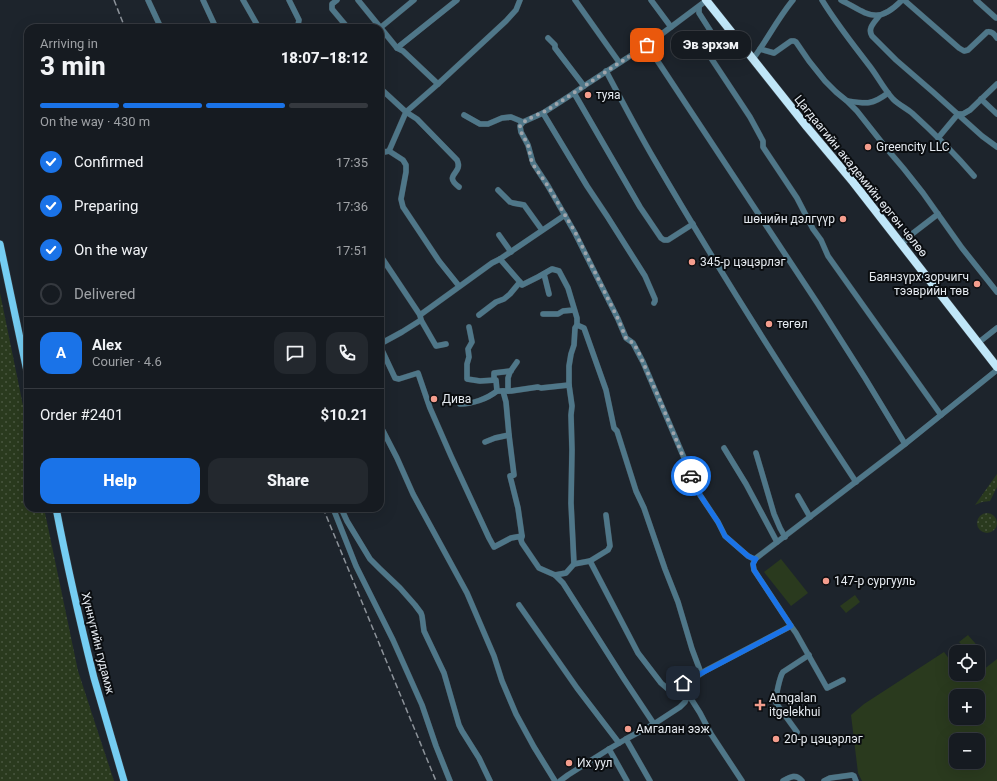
<!DOCTYPE html>
<html lang="en">
<head>
<meta charset="utf-8">
<style>
  body { margin:0; font-family:Roboto,sans-serif; background:#23282e; color:#f1f3f6; height:100vh; display:flex; flex-direction:column; font-size:15px; white-space:nowrap }
  * { box-sizing:border-box; margin:0 }
  p { font-size:13px; color:#9ea1a5 }
  .icon { flex:none; width:22px; height:22px; fill:none; stroke:currentColor; stroke-width:2; stroke-linecap:round; stroke-linejoin:round }
  .map { position:relative; flex:1; overflow:hidden }
  .drawer { position:absolute; left:24px; top:24px; width:360px; height:488px; display:flex; flex-direction:column; background:#161b21; border-radius:12px; box-shadow:0 4px 16px #0002,0 0 0 1px #35393f }
  .drawer>* { flex:none }
  .controls { position:absolute; left:949px; top:645px; display:grid; gap:8px }
  .controls a { display:grid; place-items:center; width:36px; height:36px; border-radius:8px; background:#161b21; box-shadow:0 4px 16px #0002,0 0 0 1px #35393f; font-size:20px }
  .pin { position:absolute; display:grid; place-items:center; width:34px; height:34px; color:#fff; margin:-17px; border-radius:8px; box-shadow:0 2px 6px #0006 }
  .courier { position:absolute; display:grid; place-items:center; width:40px; height:40px; margin:-20px; border:3px solid #1a73e8; border-radius:50%; background:#fff; color:#222; box-shadow:0 1px 5px #0007 }
  .bubble { position:absolute; height:28px; border-radius:12px; background:#161b21; box-shadow:0 4px 16px #0002,0 0 0 1px #35393f; font-size:13px; font-weight:800; line-height:28px; text-align:center }
  .overview em { font-style:normal; font-weight:800 }
  .overview div { display:flex; flex-direction:column-reverse }
  .overview { display:flex; align-items:center; justify-content:space-between; height:68px; padding:0 16px }
  h1 { font-size:26px; font-weight:800; line-height:30px }
  .bar { display:grid; grid-template-columns:repeat(4,1fr); gap:6px 4px; align-content:center; height:48px; padding:0 16px }
  .bar i { height:5px; border-radius:3px; background:#35393f }
  .bar .current { background:#1a73e8 }
  .bar p { grid-column:span 4 }
  .line { display:flex; align-items:center; gap:10px; padding:0 16px; border-top:1px solid #35393f }
  .line div { flex:1 }
  .round { display:grid; place-items:center; flex:none; width:42px; height:42px; border-radius:12px; background:#23282e }
  ol { padding:0 16px; list-style:none }
  li { display:flex; align-items:center; gap:12px; height:44px }
  li p { margin-inline-start:auto }
  li .icon { padding:4px; border-radius:50%; background:#1a73e8; color:#fff; stroke-width:4 }
  li:last-child { color:#9ea1a5 }
  li i { width:22px; height:22px; border:2px solid #35393f; border-radius:50% }
  .cta { display:flex; gap:8px; margin-top:auto; padding:8px 16px }
  .cta a { flex:1; height:46px; border-radius:12px; background:#1a73e8; color:#fff; font-size:16px; font-weight:800; line-height:46px; text-align:center }
  .cta a+a { background:#23282e; color:#f1f3f6 }
  .map>svg:first-child { display:block }
  .grass { fill:url(#grass-dots) }
  .garden { fill:#2a3a1e; fill-rule:evenodd }
  .lines { fill:none; stroke-linecap:round; stroke-linejoin:round }
  .minor-casing { stroke:#394047; stroke-width:6 }
  .major-casing { stroke:#394047; stroke-width:8 }
  .highway-casing { stroke:#394047; stroke-width:9 }
  .minor { stroke:#4f7789; stroke-width:5.5 }
  .major { stroke:#75cdf2; stroke-width:7 }
  .highway { stroke:#c0e6f8; stroke-width:8 }
  .rail { stroke:#8d939a; stroke-width:1.5; stroke-dasharray:6 3; stroke-linecap:butt }
  .done { stroke:#9ea4ab; stroke-width:4; stroke-dasharray:0 7.2 }
  .route { stroke:#1a73e8; stroke-width:5 }
  .poi-dot { fill:#f49d8d; stroke:#0a0d10; stroke-width:1.5 }
  .labels { text-anchor:middle; stroke-width:4; stroke-linejoin:round; paint-order:stroke }
  .poi-label { font-size:12px; fill:#e4e9ef; stroke:#0a0d10; text-anchor:start }
  .street-label { font-size:12px; fill:#e4e9ef; stroke:#0a0d10 }
</style>
</head>
<body>
<div class="map">
<svg width="997" height="781" viewBox="0 0 997 781">
  <defs>
    <pattern id="grass-dots" width="8" height="8" patternUnits="userSpaceOnUse"><rect width="8" height="8" fill="#2a3a1e"/><path d="M2 2h.1M6 6h.1" fill="none" stroke="#49563f" stroke-width="1.8" stroke-linecap="round"/></pattern>
  </defs>
  <rect width="100%" height="100%" fill="#1d242c"/>
  <g class="grass">
    <polygon points="0,293 28,430 28,508 44,508 78,671 114,781 0,781"/>
    <polygon points="997,474 997,487 990,501 982,502 975,505"/>
    <circle cx="987" cy="523" r="10"/>
  </g>
  <g class="garden">
    <polygon points="781,559 808,593 791,606 764,572"/>
    <polygon points="855,595 860,602 846,613 840,606"/>
    <polygon points="968,635 981,650 978,653 978,652 968,652 959,642"/>
    <path d="M944,652L956,668V674H961L967,682L969,681L997,659V781H862L858,773L851,715L864,704ZM956,696H978V718H956ZM956,740H978V762H956Z"/>
  </g>
  <g class="lines">
    <g class="minor-casing">
      <g id="minor">
        <polyline points="148,0 161,28"/>
        <polyline points="203,0 216,28"/>
        <polyline points="243,0 259,28"/>
        <polyline points="289,0 299,20 298,25 295,28"/>
        <polyline points="337,0 332,4 332,9 348,28"/>
        <polyline points="358,0 397,48 403,51 438,84"/>
        <polyline points="575,0 619,62"/>
        <polyline points="651,0 671,27"/>
        <polyline points="707,0 647,45 584,86 574,93 543,113 523,122 520,126 521,132 528,145 533,163 548,186 575,233 618,319 626,338 633,343 643,362 700,495 718,522 725,536 748,556 752,558 755,559"/>
        <path d="M822,0C836,23 852,43 868,64C877,75 883,88 893,99C899,105 906,108 912,113C934,133 955,154 974,176"/>
        <path d="M841,0C868,14 877,26 902,0"/>
        <path d="M904,0L959,48L964,51L968,50L987,32C992,31 994,34 997,38"/>
        <polyline points="976,0 996,18 997,18"/>
        <polyline points="699,7 699,13 715,38 708,46 707,52 750,117 763,141 763,147 797,198 813,229 821,240 828,256 941,415"/>
        <path d="M879,16C875,22 867,28 872,36L896,60L933,92L982,136L997,147"/>
        <polyline points="380,28 414,0"/>
        <polyline points="548,38 555,45 555,48 584,86"/>
        <polyline points="647,45 818,304 865,378 905,444"/>
        <polyline points="397,48 457,0"/>
        <polyline points="760,49 774,53 791,41 794,41 796,42 809,61 825,81 836,92 847,101 857,111 887,149 904,169 923,193 962,248 997,292"/>
        <path d="M753,59C767,40 778,18 793,0"/>
        <path d="M606,71C622,101 637,130 654,159C718,269 786,376 856,482"/>
        <path d="M380,88L406,112L417,119L457,160C464,174 442,174 459,187"/>
        <polyline points="574,93 640,207 661,238 664,240 668,240 693,224"/>
        <polyline points="981,99 997,114"/>
        <path d="M848,101C867,104 872,105 888,93"/>
        <polyline points="543,113 587,186 607,216 645,276 655,299 655,301 654,303"/>
        <polyline points="464,115 480,124 488,124 502,118 511,117 523,122"/>
        <polyline points="938,138 958,114 963,114 970,110 997,84"/>
        <polyline points="389,151 403,160 406,165 406,172 401,199 403,207 439,261 459,286"/>
        <polyline points="380,153 389,151 406,112 438,84 506,21 516,10 520,0"/>
        <polyline points="498,190 510,202 513,203 524,205 542,230"/>
        <polyline points="499,235 511,252"/>
        <polyline points="902,244 912,234 938,214"/>
        <polyline points="380,255 420,315"/>
        <polyline points="500,259 520,282"/>
        <polyline points="544,274 549,294"/>
        <polyline points="543,314 558,314 563,311 574,310"/>
        <polyline points="479,315 496,302 504,299 510,294 520,282 522,285 538,277 552,269 559,271 568,288 577,318 577,325 575,328 574,345 571,354 569,366 569,385 572,406 571,415 572,450 571,503 574,564"/>
        <polyline points="421,320 436,346 446,344"/>
        <polyline points="577,325 584,328 606,390 614,428 617,431 636,491 644,508 665,569 678,602 692,649 701,673"/>
        <polyline points="469,327 472,342 468,349 469,357 467,364 467,379 480,381 496,380 497,391 511,391 538,387 541,388 569,385"/>
        <polyline points="978,343 997,328"/>
        <polyline points="380,344 402,332 421,320 420,315 492,263 500,259 565,215"/>
        <polyline points="380,346 395,378 399,379 418,373 430,408 451,456 489,538 494,547 511,538 522,536 521,540 522,543 539,568 555,575 566,573 574,564 590,561 638,653 661,683 669,690 696,677"/>
        <polyline points="494,380 494,373 511,371"/>
        <polyline points="503,391 506,402 509,435 514,475 510,476 518,508 522,536"/>
        <polyline points="508,391 508,378 510,372 517,362"/>
        <path d="M460,404C472,404 487,399 497,391"/>
        <polyline points="380,425 397,458 413,494 467,593 494,656 502,681 516,714 534,747 555,781"/>
        <polyline points="485,442 495,438 509,435"/>
        <polyline points="724,448 746,484 777,542"/>
        <polyline points="756,453 774,514 780,528 785,537"/>
        <polyline points="798,496 810,517"/>
        <polyline points="333,508 356,566 393,640 422,705 436,746 450,781"/>
        <polyline points="341,508 347,521 370,559 380,569 400,588 415,605 421,613 422,616 424,631 444,673 459,725 462,731 479,758 490,781"/>
        <polyline points="590,561 608,550 610,546 606,515"/>
        <polyline points="555,575 563,583 624,679 654,724"/>
        <polyline points="519,605 577,688 619,743"/>
        <polyline points="791,626 796,633 827,688 843,680"/>
        <polyline points="688,694 700,713 711,734 742,781"/>
        <path d="M797,732L776,703C775,698 780,676 783,672L809,655"/>
        <polyline points="626,739 650,781"/>
        <polyline points="609,749 627,781"/>
        <polyline points="560,781 568,775 609,749 626,739 654,724 680,707 685,702 696,677 705,671 791,626 754,570 753,564 755,559 905,444 997,370"/>
        <path d="M783,781C790,777 796,773 802,781"/>
        <polyline points="824,781 830,778 852,775 854,776 856,781"/>
      </g>
    </g>
    <g class="major-casing">
      <g id="major">
        <polyline points="0,244 28,376"/>
        <path d="M56,508C67,565 80,622 94,678C104,713 114,747 124,781"/>
      </g>
    </g>
    <g class="highway-casing">
      <polyline id="highway" points="706,0 807,127 853,182 997,367"/>
    </g>
    <use href="#minor" class="minor"/>
    <use href="#major" class="major"/>
    <use href="#highway" class="highway"/>
    <g class="rail">
      <polyline points="114,0 125,28"/>
      <polyline points="323,508 436,781"/>
    </g>
  </g>
  <g class="lines">
    <path class="done" d="M647,45C614,66 582,88 549,109C541,114 526,118 520,126L521,132L528,145L532,163L548,186L575,232L618,319L626,338L628,340L633,343L637,349L659,398L691,476"/>
    <polyline class="route" points="683,683 791,626 754,570 753,564 756,559 752,558 748,556 725,536 718,522 700,495 691,476"/>
  </g>
  <g class="poi-dot">
    <circle cx="588" cy="95" r="4"/>
    <circle cx="868" cy="147" r="4"/>
    <circle cx="843" cy="219" r="4"/>
    <circle cx="692" cy="262" r="4"/>
    <circle cx="977" cy="284" r="4"/>
    <circle cx="769" cy="324" r="4"/>
    <circle cx="434" cy="399" r="4"/>
    <circle cx="826" cy="581" r="4"/>
    <path d="M758 699h4v4h4v4h-4v4h-4v-4h-4v-4h4z"/>
    <circle cx="628" cy="729" r="4"/>
    <circle cx="776" cy="739" r="4"/>
    <circle cx="569" cy="763" r="4"/>
  </g>
  <g class="labels">
    <g class="poi-label">
      <text x="596" y="99">туяа</text>
      <text x="876" y="151">Greencity LLC</text>
      <text x="835" y="223" text-anchor="end">шөнийн дэлгүүр</text>
      <text x="700" y="266">345-р цэцэрлэг</text>
      <text x="969" y="281" text-anchor="end">Баянзүрх зорчигч<tspan x="969" dy="14">тээврийн төв</tspan></text>
      <text x="777" y="328">төгөл</text>
      <text x="442" y="403">Дива</text>
      <text x="834" y="585">147-р сургууль</text>
      <text x="769" y="702">Amgalan<tspan x="769" dy="14">itgelekhui</tspan></text>
      <text x="636" y="733">Амгалан ээж</text>
      <text x="784" y="743">20-р цэцэрлэг</text>
      <text x="577" y="767">Их уул</text>
    </g>
    <g class="street-label">
      <text transform="translate(861 176) rotate(51)" y="4">Цагдаагийн академийн өргөн чөлөө</text>
      <text transform="translate(98 643) rotate(76)" y="4">Хүннүгийн гудамж</text>
    </g>
  </g>
</svg>
<div class="controls">
<a><svg class="icon" aria-label="locate" viewBox="0 0 24 24"><circle cx="12" cy="12" r="6"/><path d="M12 2v4M12 18v4M2 12h4M18 12h4"/></svg></a>
<a>+</a>
<a>−</a>
</div>
<div class="pin" style="left:647px;top:45px;background:#ea580c"><svg class="icon" aria-label="bag" viewBox="0 0 24 24"><path d="M5 8h14l-1 12H6zM9 8a3 3 0 0 1 6 0"/></svg></div>
<div class="pin" style="left:683px;top:683px;background:#1f2937"><svg class="icon" aria-label="home" viewBox="0 0 24 24"><path d="M3 11l9-7 9 7M6 9v11h12V9"/></svg></div>
<div class="courier" style="left:691px;top:476px"><svg class="icon" aria-label="car" viewBox="0 0 24 24"><path d="M5 17H2v-5l4-1 3-4h7l3 4 3 1v5h-3M9 17h6M6 11h13"/><circle cx="7" cy="17" r="2"/><circle cx="17" cy="17" r="2"/></svg></div>
<div class="bubble" style="left:671px;top:31px;width:80px">Эв эрхэм</div>
<section class="drawer">
<div class="overview"><div><h1>3 min</h1><p>Arriving in</p></div><em>18:07–18:12</em></div>
<div class="bar"><i class="current"></i><i class="current"></i><i class="current"></i><i></i><p>On the way · 430 m</p></div>
<ol>
<li><svg class="icon" aria-label="check" viewBox="0 0 24 24"><path d="M5 12l5 5 9-10"/></svg>Confirmed<p>17:35</p></li>
<li><svg class="icon" aria-label="check" viewBox="0 0 24 24"><path d="M5 12l5 5 9-10"/></svg>Preparing<p>17:36</p></li>
<li><svg class="icon" aria-label="check" viewBox="0 0 24 24"><path d="M5 12l5 5 9-10"/></svg>On the way<p>17:51</p></li>
<li><i></i>Delivered</li>
</ol>
<div class="line" style="height:72px"><b class="round" style="background:#1a73e8;color:#fff">A</b><div><b>Alex</b><p>Courier · 4.6</p></div><a class="round"><svg class="icon" aria-label="chat" viewBox="0 0 24 24"><path d="M4 5h16v11H9l-5 4z"/></svg></a><a class="round"><svg class="icon" aria-label="phone" viewBox="0 0 24 24"><path d="M5 4h4l2 5-3 2q2 4 5 5l2-3 5 2v4C11 20 4 13 5 4z"/></svg></a></div>
<div class="line" style="height:52px"><div>Order #2401</div><b>$10.21</b></div>
<div class="cta"><a>Help</a><a>Share</a></div>
</section>
</div>
</body>
</html>
